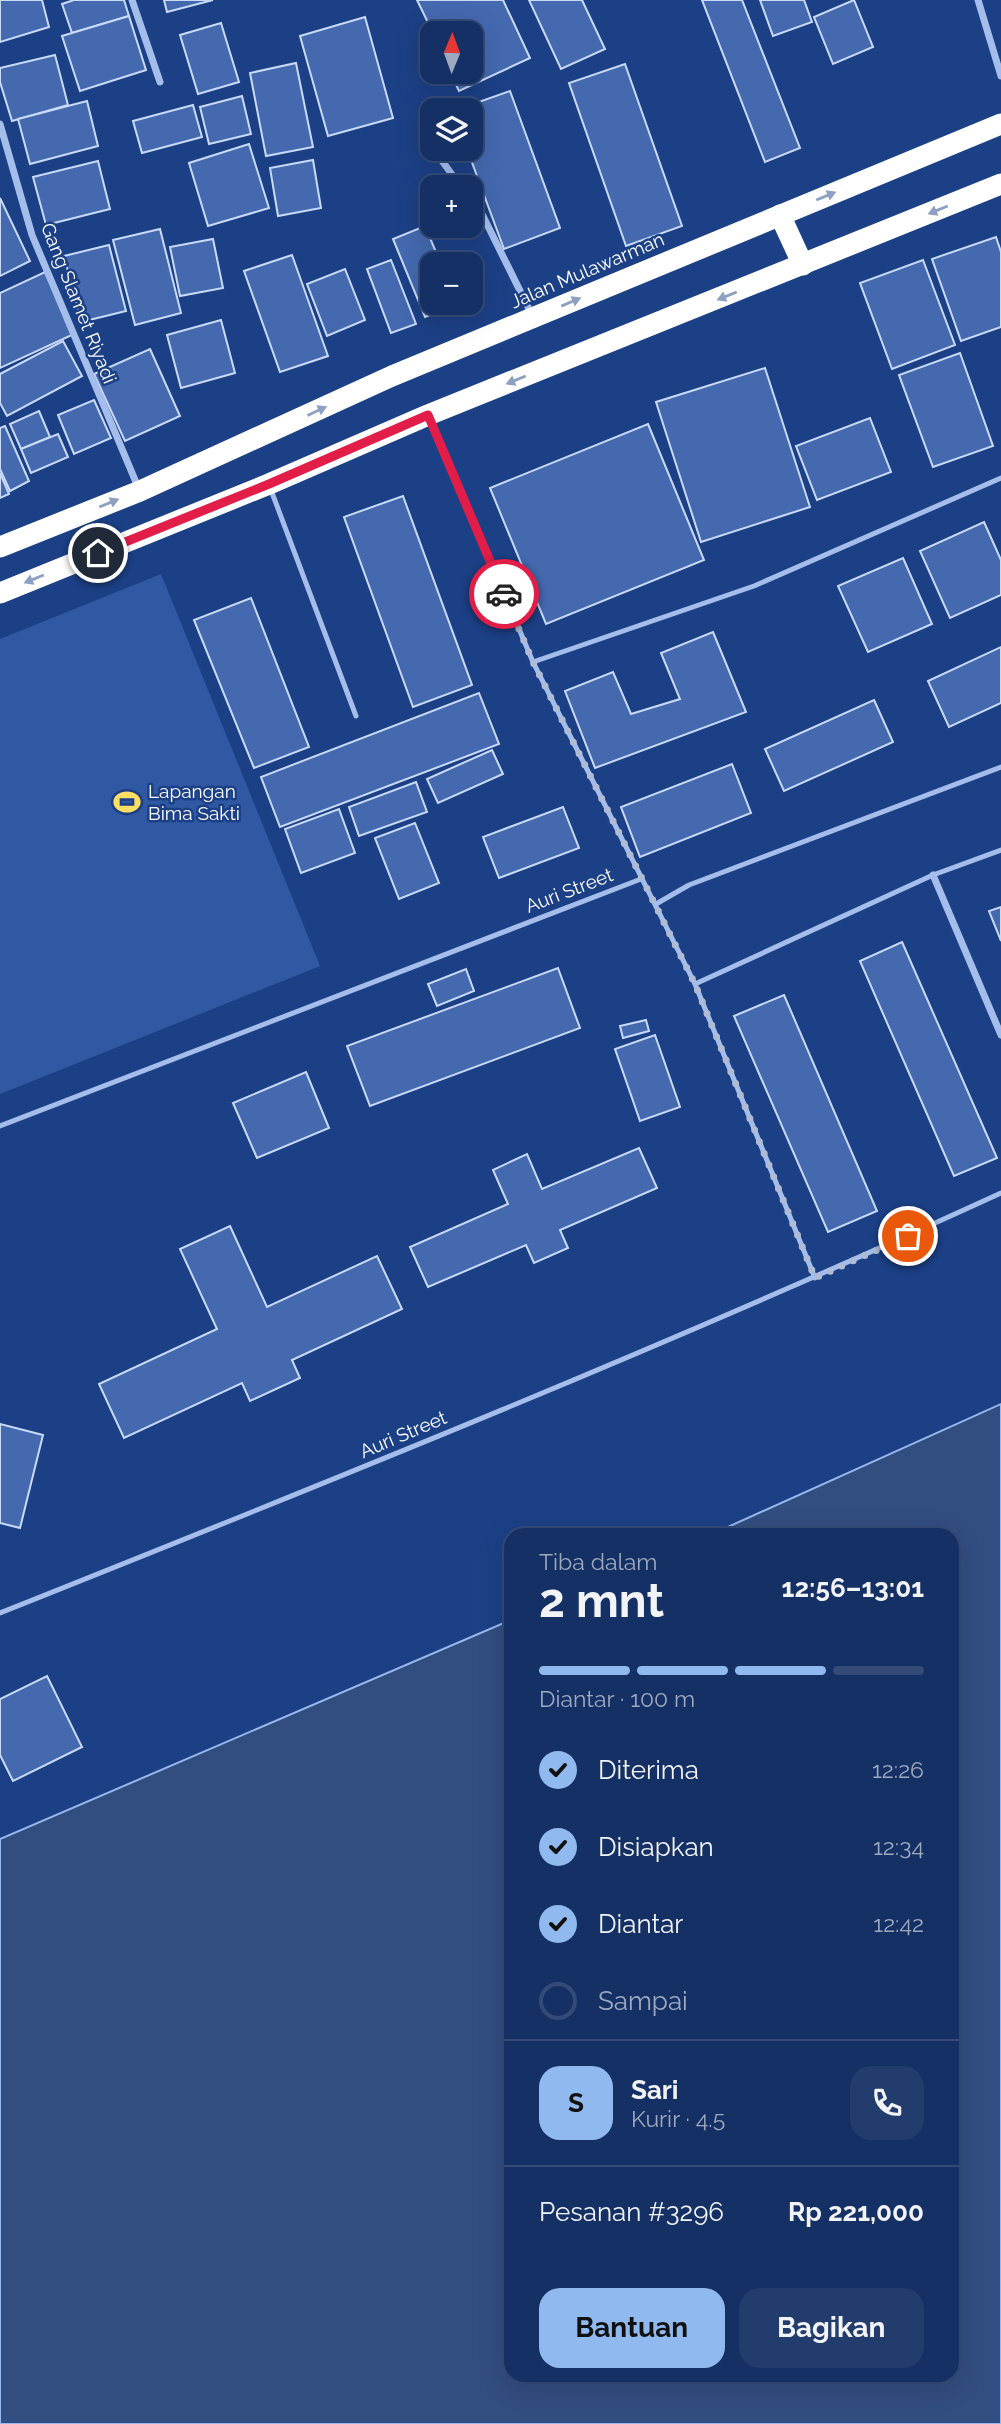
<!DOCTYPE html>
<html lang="id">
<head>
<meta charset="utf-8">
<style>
  body { margin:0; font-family:Raleway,sans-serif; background:#223c6d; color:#f1f3f6; height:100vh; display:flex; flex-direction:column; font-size:26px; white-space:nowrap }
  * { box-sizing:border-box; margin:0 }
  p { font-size:23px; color:#9da9bf }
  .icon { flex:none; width:38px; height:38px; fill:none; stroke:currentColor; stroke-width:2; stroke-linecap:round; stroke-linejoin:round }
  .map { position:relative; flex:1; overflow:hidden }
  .side { position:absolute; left:504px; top:1528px; width:455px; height:854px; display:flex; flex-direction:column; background:#153064; border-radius:21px; box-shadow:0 7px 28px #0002,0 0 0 2px #344b78 }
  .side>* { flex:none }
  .needle { width:46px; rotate:1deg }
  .buttons { position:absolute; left:420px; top:21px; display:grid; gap:14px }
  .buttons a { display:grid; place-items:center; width:63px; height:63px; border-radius:14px; background:#153064; box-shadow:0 7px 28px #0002,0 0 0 2px #344b78; font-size:35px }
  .pin { position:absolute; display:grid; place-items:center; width:60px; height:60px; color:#fff; margin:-30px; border:4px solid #fff; border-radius:50%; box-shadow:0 2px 7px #0007 }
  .courier { position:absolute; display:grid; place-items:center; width:70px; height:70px; margin:-35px; border:5px solid #e11d48; border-radius:50%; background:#fff; color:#222; box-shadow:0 2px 9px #0007 }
  .summary em { font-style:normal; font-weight:700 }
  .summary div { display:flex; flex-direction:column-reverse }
  .summary { display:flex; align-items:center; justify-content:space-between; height:119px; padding:0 35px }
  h1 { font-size:46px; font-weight:700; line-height:52px }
  .bar { display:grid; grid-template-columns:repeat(4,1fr); gap:10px 7px; align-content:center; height:84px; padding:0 35px }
  .bar i { height:9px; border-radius:5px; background:#344b78 }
  .bar .current { background:#90b9f0 }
  .bar p { grid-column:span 4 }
  .line { display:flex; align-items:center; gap:18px; padding:0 35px; border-top:2px solid #344b78 }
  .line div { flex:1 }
  .round { display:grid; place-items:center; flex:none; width:74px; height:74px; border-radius:21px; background:#223c6d }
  ol { padding:0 35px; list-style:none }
  li { display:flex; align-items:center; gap:21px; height:77px }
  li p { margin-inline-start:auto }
  li .icon { padding:7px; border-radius:50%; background:#90b9f0; color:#111; stroke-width:4 }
  li:last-child { color:#9da9bf }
  li i { width:38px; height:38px; border:4px solid #344b78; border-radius:50% }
  .cta { display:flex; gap:14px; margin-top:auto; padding:14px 35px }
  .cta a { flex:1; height:80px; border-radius:21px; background:#90b9f0; color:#111; font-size:28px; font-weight:700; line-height:80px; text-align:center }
  .cta a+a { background:#223c6d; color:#f1f3f6 }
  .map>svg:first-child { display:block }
  .green { fill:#3058a3 }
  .water { fill:#324d80; stroke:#97b7ed; stroke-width:2 }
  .building { fill:#4469af; stroke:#c9daf8; stroke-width:2 }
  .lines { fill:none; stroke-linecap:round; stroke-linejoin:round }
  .lane { stroke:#a4bdeb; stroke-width:5 }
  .street { stroke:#a4bdeb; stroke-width:7 }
  .highway { stroke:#fff; stroke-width:21 }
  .oneway { fill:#8ea0c2 }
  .done { stroke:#b0bcd5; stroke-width:7; stroke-dasharray:0 12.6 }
  .route { stroke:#e11d48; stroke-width:9 }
  .labels { text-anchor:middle; stroke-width:5; stroke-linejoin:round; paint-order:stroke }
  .street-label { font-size:19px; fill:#fff; stroke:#1c4086 }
  .poi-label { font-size:19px; fill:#fff; stroke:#1c4086; text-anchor:start }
</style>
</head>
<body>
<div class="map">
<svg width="1001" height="2424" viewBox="0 0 1001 2424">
  <rect width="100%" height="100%" fill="#1c4086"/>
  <polygon class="green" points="161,574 320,966 0,1094 0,639"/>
  <polygon class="water" points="1001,1404 1001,2424 0,2424 0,1839 511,1620 511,2375 952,2375 952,1535 710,1535"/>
  <g class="building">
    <polygon points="0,0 42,0 49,27 0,42"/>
    <polygon points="74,0 124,0 129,16 72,33 62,4"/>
    <polygon points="164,0 213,0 167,12"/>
    <polygon points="417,0 503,0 530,58 459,91 450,72 471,72 471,33 433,33"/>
    <polygon points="529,0 582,0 605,49 561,69"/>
    <polygon points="702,0 742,0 800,148 765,162"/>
    <polygon points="760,0 804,0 812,22 773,36"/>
    <polygon points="854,0 873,47 833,64 814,17"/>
    <polygon points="129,16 146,70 80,91 62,36"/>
    <polygon points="365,17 393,118 328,136 300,36"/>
    <polygon points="221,23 239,82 198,94 180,35"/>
    <polygon points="55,55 68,105 12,121 0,82 0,68"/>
    <polygon points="296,63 313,147 266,156 250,73"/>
    <polygon points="625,64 682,226 626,246 569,83"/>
    <polygon points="510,91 560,228 504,249 467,149 471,149 471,110 456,110"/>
    <polygon points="242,96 251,134 209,144 200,107"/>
    <polygon points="87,101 98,146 30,164 18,119"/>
    <polygon points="193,105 202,137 142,153 133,121"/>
    <polygon points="249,144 269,208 208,226 189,163"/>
    <polygon points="313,160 321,208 278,216 270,168"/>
    <polygon points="98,161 110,209 46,225 33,177"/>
    <polygon points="0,198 30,261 0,276"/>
    <polygon points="425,226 441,264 432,264 432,303 457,304 425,317 393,239"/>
    <polygon points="160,229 181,313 135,325 113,240"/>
    <polygon points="996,237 1001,252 1001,327 961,341 932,259"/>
    <polygon points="213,239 223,288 180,296 170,247"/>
    <polygon points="109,245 126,311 81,322 64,256"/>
    <polygon points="292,255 328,356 280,372 244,271"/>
    <polygon points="391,260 416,324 391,333 367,269"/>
    <polygon points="923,260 955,345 892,369 860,283"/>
    <polygon points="345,269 365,320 327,336 307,284"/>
    <polygon points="45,272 74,334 0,368 0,293"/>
    <polygon points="221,320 235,373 181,388 167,335"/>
    <polygon points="63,341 82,376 7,416 0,403 0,374"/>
    <polygon points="150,349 180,416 125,441 94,374"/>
    <polygon points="960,353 993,446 933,467 899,375"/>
    <polygon points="765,368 810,507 701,542 656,402"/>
    <polygon points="94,400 111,438 74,454 58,415"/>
    <polygon points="39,411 50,437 21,449 10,424"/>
    <polygon points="870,418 891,472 817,500 796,446"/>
    <polygon points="648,424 704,560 546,624 490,488"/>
    <polygon points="5,426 29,481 10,491 0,469 0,428"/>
    <polygon points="58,434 68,457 31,473 21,449"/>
    <polygon points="0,473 9,494 0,498"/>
    <polygon points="403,496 472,685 413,707 344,517"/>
    <polygon points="984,522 1001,560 1001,595 950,618 920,551"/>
    <polygon points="903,558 932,624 868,652 838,586"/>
    <polygon points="251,598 309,747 254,768 194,620"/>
    <polygon points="713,632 746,712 595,768 565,691 613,672 631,714 680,699 661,653"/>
    <polygon points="1001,647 1001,703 949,727 928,681"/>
    <polygon points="479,693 499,744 280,827 261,777"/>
    <polygon points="874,700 893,742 784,791 765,749"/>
    <polygon points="492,750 503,774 438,803 427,779"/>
    <polygon points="732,764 751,813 640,857 621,807"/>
    <polygon points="416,782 427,812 359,836 349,807"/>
    <polygon points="563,807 579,848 499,878 483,837"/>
    <polygon points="339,809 355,853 301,873 285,829"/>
    <polygon points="415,823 439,883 399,899 375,838"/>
    <polygon points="1001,907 1001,941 989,911"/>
    <polygon points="902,942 997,1158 954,1176 860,961"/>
    <polygon points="558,968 580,1028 370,1106 347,1046"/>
    <polygon points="466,969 474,991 437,1006 428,984"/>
    <polygon points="784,995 877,1211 828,1232 734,1016"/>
    <polygon points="646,1020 649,1031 623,1038 620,1026"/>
    <polygon points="655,1035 680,1107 640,1121 615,1049"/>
    <polygon points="306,1072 329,1128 257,1158 233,1103"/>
    <polygon points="639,1148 657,1188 560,1230 568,1248 534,1263 526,1245 428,1287 410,1247 508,1204 493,1170 527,1154 542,1189"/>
    <polygon points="230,1226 267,1307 377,1256 402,1309 292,1360 300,1378 250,1401 242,1383 124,1438 99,1384 217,1329 180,1249"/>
    <polygon points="0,1424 43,1435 20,1528 0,1523"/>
    <polygon points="47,1676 82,1747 13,1781 0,1755 0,1699"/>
  </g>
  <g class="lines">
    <g class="lane">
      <polyline points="430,418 533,662 695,984 815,1278"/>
      <polyline points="271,490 356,716"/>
      <polyline points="533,662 754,586 1001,478"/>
      <polyline points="656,904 689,885 1001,767"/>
      <polyline points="695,984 933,875 1001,850"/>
      <polyline points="0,1126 641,879"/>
      <path d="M0,1613C336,1479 672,1344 1001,1193"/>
    </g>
    <g class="street">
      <polyline points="132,0 160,82"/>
      <polyline points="978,0 1001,76"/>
      <polyline points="0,124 32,235 138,487"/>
      <polyline points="440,158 461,187"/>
      <polyline points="471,200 483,216 533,317"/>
      <polyline points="933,875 1001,1035"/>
    </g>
    <g class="highway">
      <polyline points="780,215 803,265"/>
      <polyline points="0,547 140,491 392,376 1001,124"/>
      <polyline points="0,593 269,484 428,415 1001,184"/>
    </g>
  </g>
  <defs><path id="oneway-solid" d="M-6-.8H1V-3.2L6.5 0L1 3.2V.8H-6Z" transform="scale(1.75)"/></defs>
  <g class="oneway">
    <use href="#oneway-solid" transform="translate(826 196) rotate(-22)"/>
    <use href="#oneway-solid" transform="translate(938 210) rotate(158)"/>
    <use href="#oneway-solid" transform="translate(727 296) rotate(158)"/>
    <use href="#oneway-solid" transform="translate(571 302) rotate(-23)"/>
    <use href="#oneway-solid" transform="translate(516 380) rotate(158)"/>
    <use href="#oneway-solid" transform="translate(317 411) rotate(-25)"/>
    <use href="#oneway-solid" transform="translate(109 503) rotate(-22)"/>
    <use href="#oneway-solid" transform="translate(34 579) rotate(158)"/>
  </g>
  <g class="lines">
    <polyline class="done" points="504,594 533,662 695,984 815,1278 908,1236"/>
    <polyline class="route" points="98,553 269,484 428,415 504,594"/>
  </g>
  <defs>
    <g id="stadium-bare" transform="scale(2.1)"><path d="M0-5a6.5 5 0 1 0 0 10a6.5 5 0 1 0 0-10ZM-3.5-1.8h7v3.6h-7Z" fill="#fbde62" stroke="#1c4086" stroke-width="2.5" paint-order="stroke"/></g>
  </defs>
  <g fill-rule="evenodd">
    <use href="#stadium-bare" x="127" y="802"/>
  </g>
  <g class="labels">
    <g class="street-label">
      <text transform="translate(587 270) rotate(-23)" y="7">Jalan Mulawarman</text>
      <text transform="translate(79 303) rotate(68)" y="7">Gang Slamet Riyadi</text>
      <text transform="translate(569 890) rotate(-21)" y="7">Auri Street</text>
      <text transform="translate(403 1434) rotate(-23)" y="7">Auri Street</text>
    </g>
    <g class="poi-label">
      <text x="148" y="798">Lapangan<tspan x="148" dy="22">Bima Sakti</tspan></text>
    </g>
  </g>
</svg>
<div class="buttons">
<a><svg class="needle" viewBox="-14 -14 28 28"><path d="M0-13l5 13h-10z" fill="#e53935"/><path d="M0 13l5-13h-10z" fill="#9da9bf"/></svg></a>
<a><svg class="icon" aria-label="layers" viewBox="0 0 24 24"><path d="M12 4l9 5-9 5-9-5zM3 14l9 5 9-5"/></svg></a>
<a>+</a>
<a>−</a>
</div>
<div class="pin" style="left:908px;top:1236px;background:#ea580c"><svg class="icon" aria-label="bag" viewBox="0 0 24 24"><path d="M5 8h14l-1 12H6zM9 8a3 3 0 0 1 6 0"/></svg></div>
<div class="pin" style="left:98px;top:553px;background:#1f2937"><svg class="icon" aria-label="home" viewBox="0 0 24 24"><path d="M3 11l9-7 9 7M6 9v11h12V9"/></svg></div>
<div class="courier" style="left:504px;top:594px"><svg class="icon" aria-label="car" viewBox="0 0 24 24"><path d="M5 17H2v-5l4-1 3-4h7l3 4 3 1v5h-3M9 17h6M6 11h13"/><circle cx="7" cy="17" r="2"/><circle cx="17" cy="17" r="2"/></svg></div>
<section class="side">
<div class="summary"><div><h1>2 mnt</h1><p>Tiba dalam</p></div><em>12:56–13:01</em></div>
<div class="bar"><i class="current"></i><i class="current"></i><i class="current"></i><i></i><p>Diantar · 100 m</p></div>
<ol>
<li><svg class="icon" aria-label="check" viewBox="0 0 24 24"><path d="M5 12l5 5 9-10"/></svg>Diterima<p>12:26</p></li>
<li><svg class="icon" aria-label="check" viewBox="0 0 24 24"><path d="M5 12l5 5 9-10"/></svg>Disiapkan<p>12:34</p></li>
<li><svg class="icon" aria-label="check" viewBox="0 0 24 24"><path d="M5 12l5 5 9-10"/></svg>Diantar<p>12:42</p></li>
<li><i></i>Sampai</li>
</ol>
<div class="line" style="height:126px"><b class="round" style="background:#90b9f0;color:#111">S</b><div><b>Sari</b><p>Kurir · 4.5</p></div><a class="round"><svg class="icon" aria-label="phone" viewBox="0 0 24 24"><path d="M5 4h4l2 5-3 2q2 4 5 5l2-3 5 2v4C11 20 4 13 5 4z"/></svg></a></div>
<div class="line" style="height:91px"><div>Pesanan #3296</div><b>Rp 221,000</b></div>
<div class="cta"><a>Bantuan</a><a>Bagikan</a></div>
</section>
</div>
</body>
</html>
